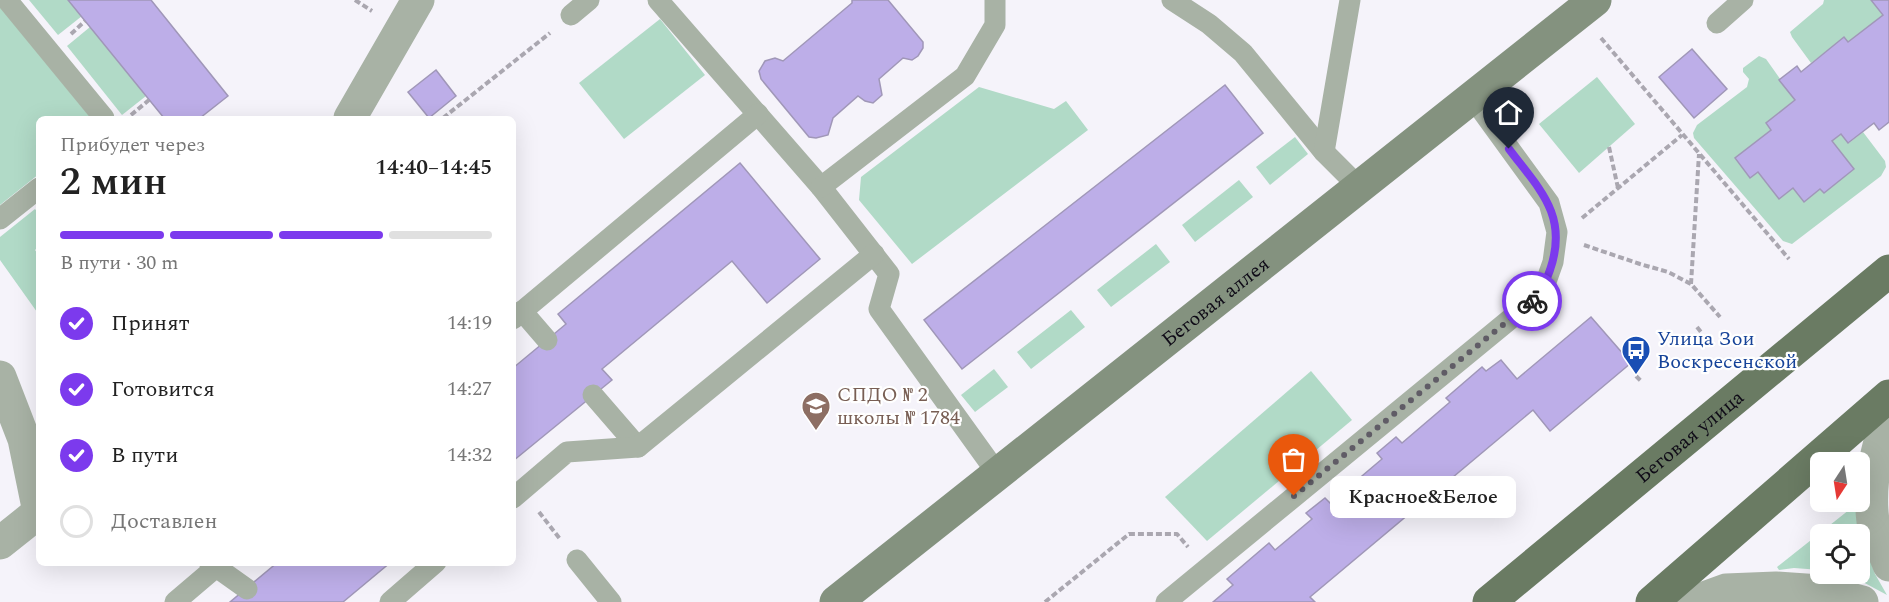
<!DOCTYPE html>
<html lang="ru">
<head>
<meta charset="utf-8">
<style>
  body { margin:0; font-family:Spectral,serif; background:#f2f2f2; color:#222; height:100vh; display:flex; flex-direction:column; font-size:22px; white-space:nowrap }
  * { box-sizing:border-box; margin:0 }
  p { font-size:20px; color:#767676 }
  .icon { flex:none; width:33px; height:33px; fill:none; stroke:currentColor; stroke-width:2; stroke-linecap:round; stroke-linejoin:round }
  .map { position:relative; flex:1; overflow:hidden }
  .panel { position:absolute; left:36px; top:116px; width:480px; height:450px; display:flex; flex-direction:column; background:#fff; border-radius:9px; box-shadow:0 6px 24px #0002 }
  .panel>* { flex:none }
  .needle { width:39px; rotate:192deg }
  .controls { position:absolute; left:1810px; top:452px; display:grid; gap:12px }
  .controls a { display:grid; place-items:center; width:60px; height:60px; border-radius:9px; background:#fff; box-shadow:0 6px 24px #0002; font-size:30px }
  .pin { position:absolute; display:grid; place-items:center; width:51px; height:51px; color:#fff; margin:-62px -26px; border-radius:50% 50% 50% 0; rotate:-45deg; box-shadow:0 0 6px #0007 }
  .pin .icon { rotate:45deg }
  .courier { position:absolute; display:grid; place-items:center; width:60px; height:60px; margin:-30px; border:4px solid #7c3aed; border-radius:50%; background:#fff; color:#222; box-shadow:0 2px 8px #0007 }
  .bubble { position:absolute; height:42px; border-radius:9px; background:#fff; box-shadow:0 6px 24px #0002; font-size:20px; font-weight:600; line-height:42px; text-align:center }
  .head em { font-style:normal; font-weight:600 }
  .head div { display:flex; flex-direction:column-reverse }
  .head { display:flex; align-items:center; justify-content:space-between; height:102px; padding:0 24px }
  h1 { font-size:39px; font-weight:600; line-height:45px }
  .bar { display:grid; grid-template-columns:repeat(4,1fr); gap:9px 6px; align-content:center; height:72px; padding:0 24px }
  .bar i { height:8px; border-radius:4px; background:#e0e0e0 }
  .bar .current { background:#7c3aed }
  .bar p { grid-column:span 4 }
  ol { padding:0 24px; list-style:none }
  li { display:flex; align-items:center; gap:18px; height:66px }
  li p { margin-inline-start:auto }
  li .icon { padding:6px; border-radius:50%; background:#7c3aed; color:#fff; stroke-width:4 }
  li:last-child { color:#767676 }
  li i { width:33px; height:33px; border:3px solid #e0e0e0; border-radius:50% }
  .map>svg:first-child { display:block }
  .green { fill:#b1dac7 }
  .building { fill:#bdaee8; stroke:#a097b8; stroke-width:1.5 }
  .lines { fill:none; stroke-linecap:round; stroke-linejoin:round }
  .path { stroke:#aaa7b0; stroke-width:4; stroke-dasharray:6 3; stroke-linecap:butt }
  .lane { stroke:#a8b2a5; stroke-width:21 }
  .street { stroke:#a8b2a5; stroke-width:33 }
  .secondary { stroke:#84927f; stroke-width:33 }
  .primary { stroke:#6a7b63; stroke-width:33 }
  .done { stroke:#605c66; stroke-width:6; stroke-dasharray:0 10.8 }
  .route { stroke:#7c3aed; stroke-width:8 }
  .labels { text-anchor:middle; stroke-width:4.5; stroke-linejoin:round; paint-order:stroke }
  .street-label { font-size:20px; fill:#0f0b17; stroke:#fff }
  .transit-label { font-size:20px; fill:#164399; stroke:#fff; text-anchor:start }
  .education-label { font-size:20px; fill:#785e54; stroke:#fff; text-anchor:start }
</style>
</head>
<body>
<div class="map">
<svg width="1889" height="602" viewBox="0 0 1889 602">
  <rect width="100%" height="100%" fill="#f5f3fa"/>
  <g class="green">
    <polygon points="29,0 68,0 82,16 58,35"/>
    <polygon points="1824,0 1871,0 1883,15 1848,42 1844,38 1811,63 1792,37 1790,32 1823,4"/>
    <polygon points="0,7 91,118 39,118 39,174 0,205"/>
    <polygon points="660,19 705,75 624,139 579,83"/>
    <polygon points="90,27 146,96 122,115 67,46"/>
    <polygon points="1759,56 1766,59 1795,100 1766,123 1771,130 1735,158 1750,178 1758,172 1779,198 1793,188 1804,202 1820,189 1824,193 1854,169 1832,141 1841,134 1849,143 1863,132 1885,161 1886,167 1881,176 1792,244 1783,241 1694,138 1693,133 1697,125 1747,87 1749,79 1743,72 1743,68"/>
    <polygon points="1597,77 1635,124 1579,173 1539,124"/>
    <polygon points="979,87 1054,109 1066,101 1088,130 912,264 859,200 861,177"/>
    <polygon points="1295,137 1308,154 1270,185 1256,167"/>
    <polygon points="1239,180 1253,197 1195,242 1182,225"/>
    <polygon points="35,209 39,214 39,246 35,250 39,256 39,310 37,312 0,260 0,237"/>
    <polygon points="1156,244 1170,262 1111,307 1097,290"/>
    <polygon points="1071,310 1085,327 1031,369 1017,352"/>
    <polygon points="994,369 1008,387 975,412 961,395"/>
    <polygon points="1311,371 1352,420 1207,541 1165,497"/>
    <polygon points="1859,502 1868,553 1875,574 1887,595 1861,581 1842,573 1860,573 1860,534 1821,534 1821,570 1794,568 1779,570 1777,567"/>
  </g>
  <g class="building">
    <polygon points="68,0 151,0 228,96 200,118 164,118"/>
    <polygon points="852,0 888,0 923,42 923,48 918,56 912,60 903,58 879,79 882,95 873,103 865,101 858,96 833,118 828,135 816,138 809,137 761,79 759,71 765,61 775,58 783,61 852,3"/>
    <polygon points="1871,0 1889,0 1889,122 1879,130 1874,123 1848,143 1841,134 1832,141 1854,169 1824,193 1820,189 1804,202 1793,188 1779,199 1758,172 1750,178 1735,158 1771,130 1766,123 1795,100 1779,80 1797,66 1801,72 1844,37 1848,42 1883,15"/>
    <polygon points="1692,49 1727,89 1694,118 1659,77"/>
    <polygon points="436,70 456,96 429,118 408,92"/>
    <polygon points="1225,85 1263,133 962,369 924,320"/>
    <polygon points="740,163 820,259 767,303 732,261 602,369 612,380 513,461 513,368 566,324 558,314"/>
    <polygon points="1591,317 1631,363 1550,431 1533,410 1310,597 1315,602 1213,602 1233,585 1227,579 1269,543 1275,550 1312,519 1306,513 1325,498 1330,503 1382,459 1377,453 1396,437 1402,443 1450,402 1446,398 1482,367 1486,371 1501,360 1517,379"/>
    <polygon points="278,562 391,562 343,602 230,602"/>
  </g>
  <g class="lines">
    <g class="path">
      <polyline points="355,0 372,11"/>
      <polyline points="71,34 85,21"/>
      <polyline points="1601,38 1789,259"/>
      <polyline points="131,115 149,100"/>
      <polyline points="443,118 550,33"/>
      <polyline points="1609,147 1618,188"/>
      <polyline points="1582,218 1682,135"/>
      <polyline points="1584,245 1640,264 1668,272 1691,284 1720,317"/>
      <polyline points="1691,284 1699,154"/>
      <polyline points="1697,327 1701,332"/>
      <polyline points="1636,376 1642,382"/>
      <polyline points="539,512 560,539"/>
      <polyline points="1045,602 1129,534 1177,534 1188,547"/>
    </g>
    <g class="lane">
      <polyline points="7,0 104,118"/>
      <polyline points="658,0 821,187 889,274 879,309 997,473"/>
      <polyline points="1172,0 1209,24 1243,53 1324,152 1359,187"/>
      <polyline points="571,15 589,0"/>
      <polyline points="1717,23 1743,0"/>
      <polyline points="1324,152 1350,0"/>
      <polyline points="821,187 965,76 995,25 995,0"/>
      <polyline points="0,219 39,188"/>
      <polyline points="522,311 547,340"/>
      <polyline points="513,319 758,114"/>
      <polyline points="593,395 638,447"/>
      <polyline points="513,498 567,452 638,447 874,254"/>
      <polyline points="577,560 611,602"/>
      <polyline points="209,562 247,589"/>
      <polyline points="175,602 222,562"/>
      <polyline points="390,602 436,562"/>
      <polyline points="1166,602 1542,293 1553,262 1557,232 1549,203 1472,97"/>
    </g>
    <g class="street">
      <polyline points="350,118 418,0"/>
      <polyline points="0,377 24,439 39,512"/>
      <path d="M1889,411C1877,448 1868,483 1873,521C1875,536 1884,551 1889,565"/>
      <polyline points="0,543 39,512"/>
      <polyline points="1693,602 1726,590 1776,588 1820,591 1862,602"/>
    </g>
    <path class="secondary" id="s1" d="M836,602L1595,0"/>
    <g class="primary">
      <path id="s2" d="M1489,602L1889,271"/>
      <polyline points="1652,602 1889,396"/>
    </g>
  </g>
  <g class="lines">
    <polyline class="done" points="1294,496 1532,301"/>
    <path class="route" d="M1509,149C1539,189 1569,215 1550,270C1545,283 1543,292 1532,301"/>
  </g>
  <defs>
    <g id="bus-pin" transform="scale(1.5)"><path d="M0 17L-7.5 6A9.5 9.5 0 1 1 7.5 6Z" fill="#1a4fb4" stroke="#fff"/><path d="M-5-6H5V4H4V6H2V4H-2V6H-4V4H-5ZM-3.5-4V0h7V-4ZM-3.5 1.2v1.5H-2V1.2ZM2 1.2v1.5H3.5V1.2Z" fill="#fff"/></g>
    <g id="school-pin" transform="scale(1.5)"><path d="M0 17L-7.5 6A9.5 9.5 0 1 1 7.5 6Z" fill="#8d6e63" stroke="#fff"/><path d="M0-5L7-2L0 1L-7-2ZM-4 1L0 2.5L4 1V4Q0 6-4 4Z" fill="#fff"/></g>
  </defs>
  <g fill-rule="evenodd">
    <use href="#bus-pin" x="1636" y="350"/>
    <use href="#school-pin" x="816" y="406"/>
  </g>
  <g class="labels">
    <g class="street-label">
      <text dy="7" stroke="none"><textPath href="#s1" startOffset="484">Беговая аллея</textPath></text>
      <text dy="7" stroke="none"><textPath href="#s2" startOffset="260">Беговая улица</textPath></text>
    </g>
    <g class="transit-label">
      <text x="1657" y="345">Улица Зои<tspan x="1657" dy="23">Воскресенской</tspan></text>
    </g>
    <g class="education-label">
      <text x="837" y="401">СПДО № 2<tspan x="837" dy="23">школы № 1784</tspan></text>
    </g>
  </g>
</svg>
<div class="controls">
<a><svg class="needle" viewBox="-14 -14 28 28"><path d="M0-13l5 13h-10z" fill="#e53935"/><path d="M0 13l5-13h-10z" fill="#767676"/></svg></a>
<a><svg class="icon" aria-label="locate" viewBox="0 0 24 24"><circle cx="12" cy="12" r="6"/><path d="M12 2v4M12 18v4M2 12h4M18 12h4"/></svg></a>
</div>
<div class="pin" style="left:1294px;top:496px;background:#ea580c"><svg class="icon" aria-label="bag" viewBox="0 0 24 24"><path d="M5 8h14l-1 12H6zM9 8a3 3 0 0 1 6 0"/></svg></div>
<div class="pin" style="left:1509px;top:149px;background:#1f2937"><svg class="icon" aria-label="home" viewBox="0 0 24 24"><path d="M3 11l9-7 9 7M6 9v11h12V9"/></svg></div>
<div class="courier" style="left:1532px;top:301px"><svg class="icon" aria-label="bike" viewBox="0 0 24 24"><circle cx="6" cy="16" r="4"/><circle cx="18" cy="16" r="4"/><path d="M6 16l4-8h5l3 8M10 8l3 8H6M13 5h3"/></svg></div>
<div class="bubble" style="left:1330px;top:476px;width:186px">Красное&amp;Белое</div>
<section class="panel">
<div class="head"><div><h1>2 мин</h1><p>Прибудет через</p></div><em>14:40–14:45</em></div>
<div class="bar"><i class="current"></i><i class="current"></i><i class="current"></i><i></i><p>В пути · 30 m</p></div>
<ol>
<li><svg class="icon" aria-label="check" viewBox="0 0 24 24"><path d="M5 12l5 5 9-10"/></svg>Принят<p>14:19</p></li>
<li><svg class="icon" aria-label="check" viewBox="0 0 24 24"><path d="M5 12l5 5 9-10"/></svg>Готовится<p>14:27</p></li>
<li><svg class="icon" aria-label="check" viewBox="0 0 24 24"><path d="M5 12l5 5 9-10"/></svg>В пути<p>14:32</p></li>
<li><i></i>Доставлен</li>
</ol>
</section>
</div>
</body>
</html>
